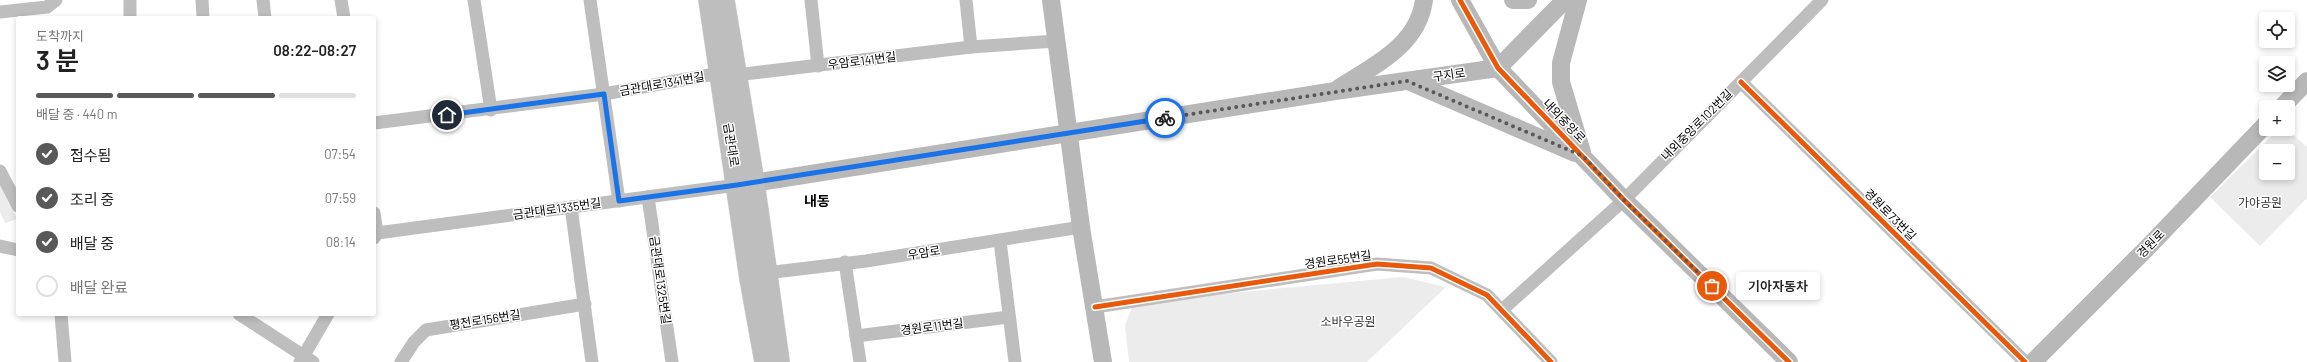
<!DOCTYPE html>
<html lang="ko">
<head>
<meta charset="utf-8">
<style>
  body { margin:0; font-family:Barlow,"Noto Sans KR",sans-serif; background:#f2f2f2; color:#222; height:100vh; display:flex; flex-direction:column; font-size:15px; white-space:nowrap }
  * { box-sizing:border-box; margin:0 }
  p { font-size:13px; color:#767676 }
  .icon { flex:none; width:22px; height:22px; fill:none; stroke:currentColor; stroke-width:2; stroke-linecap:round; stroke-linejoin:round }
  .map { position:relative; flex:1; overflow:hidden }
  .details { position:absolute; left:16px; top:16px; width:360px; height:300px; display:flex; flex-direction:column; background:#fff; border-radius:4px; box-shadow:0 2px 6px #0003 }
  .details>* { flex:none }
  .controls { position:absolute; left:2259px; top:12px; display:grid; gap:8px }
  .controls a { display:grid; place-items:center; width:36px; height:36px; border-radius:4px; background:#fff; box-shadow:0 2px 6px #0003; font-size:20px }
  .pin { position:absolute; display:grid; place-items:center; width:34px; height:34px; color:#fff; margin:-17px; border:2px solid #fff; border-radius:50%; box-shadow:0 1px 4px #0007 }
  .courier { position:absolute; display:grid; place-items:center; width:40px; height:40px; margin:-20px; border:3px solid #1a73e8; border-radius:50%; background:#fff; color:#222; box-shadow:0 1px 5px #0007 }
  .bubble { position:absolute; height:28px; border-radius:4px; background:#fff; box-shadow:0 2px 6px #0003; font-size:13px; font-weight:600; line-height:28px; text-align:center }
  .overview em { font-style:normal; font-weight:600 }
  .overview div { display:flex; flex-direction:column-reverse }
  .overview { display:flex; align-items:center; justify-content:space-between; height:68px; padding:0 20px }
  h1 { font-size:26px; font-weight:600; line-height:30px }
  .bar { display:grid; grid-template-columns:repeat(4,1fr); gap:6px 4px; align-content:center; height:48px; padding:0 20px }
  .bar i { height:5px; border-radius:3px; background:#e0e0e0 }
  .bar .current { background:#595959 }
  .bar p { grid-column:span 4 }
  ol { padding:0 20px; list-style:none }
  li { display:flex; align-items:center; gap:12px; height:44px }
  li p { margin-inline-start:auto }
  li .icon { padding:4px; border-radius:50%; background:#595959; color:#fff; stroke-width:4 }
  li:last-child { color:#767676 }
  li i { width:22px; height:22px; border:2px solid #e0e0e0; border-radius:50% }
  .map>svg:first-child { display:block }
  .green { fill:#ececec; fill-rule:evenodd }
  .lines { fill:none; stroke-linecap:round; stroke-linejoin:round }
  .primary-casing { stroke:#dbdbdb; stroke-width:22 }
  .street { stroke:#bebebe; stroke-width:13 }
  .secondary { stroke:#b8b8b8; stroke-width:18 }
  .primary { stroke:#bebebe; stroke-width:21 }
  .cycleway-casing { stroke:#fff; stroke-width:8 }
  .cycleway { stroke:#e8590c; stroke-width:5 }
  .done { stroke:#595959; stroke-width:4; stroke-dasharray:0 7.2 }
  .route { stroke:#1a73e8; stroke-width:5 }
  .labels { text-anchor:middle; stroke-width:3; stroke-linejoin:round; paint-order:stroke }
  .street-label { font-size:12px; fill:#000; stroke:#fff }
  .park-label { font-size:12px; fill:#333; stroke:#fff }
  .quarter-label { font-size:14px; font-weight:bold; fill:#000; stroke:#fff }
</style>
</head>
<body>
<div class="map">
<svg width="2307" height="362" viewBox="0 0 2307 362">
  <rect width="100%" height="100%" fill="#fff"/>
  <g class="green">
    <path d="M2279,129H2287L2307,147V198L2260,246L2210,197ZM2266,151H2288V173H2266Z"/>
    <polygon points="0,185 17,219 5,223 0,212"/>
    <polygon points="1403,277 1446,287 1367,362 1129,362 1125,325 1134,302"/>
  </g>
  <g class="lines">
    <g class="primary-casing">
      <g id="primary">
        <polyline points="709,0 750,279 765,362"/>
        <polyline points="724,0 754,182 779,361"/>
      </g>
    </g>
    <g class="street">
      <polyline points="130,0 130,18"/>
      <polyline points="202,0 203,18"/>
      <polyline points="263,0 265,18"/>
      <polyline points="341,0 344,18"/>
      <polyline points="474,0 491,110"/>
      <polyline points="590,0 619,201"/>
      <polyline points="811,0 818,66"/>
      <polyline points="966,0 971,47"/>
      <polyline points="0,12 47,7 56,0"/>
      <polyline points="736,75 971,47 1056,41"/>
      <polyline points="1741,82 2025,362"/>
      <polyline points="374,123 604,94 720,73"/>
      <polyline points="0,171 18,206"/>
      <polyline points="648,197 672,362"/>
      <polyline points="571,207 592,362"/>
      <polyline points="374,213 377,233 374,238"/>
      <polyline points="377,233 737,185"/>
      <polyline points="1000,241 1015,362"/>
      <polyline points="0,246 18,250"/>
      <polyline points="845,262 860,362"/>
      <polyline points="766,273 866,261 1081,227"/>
      <polyline points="1095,307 1377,264 1431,268 1487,295 1551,362"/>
      <polyline points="1502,310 1624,200 1822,0"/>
      <polyline points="61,314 65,362"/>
      <polyline points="239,314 313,362"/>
      <polyline points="856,336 1009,317"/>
      <polyline points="300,362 328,314"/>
      <polyline points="401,362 414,342 426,330 585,304"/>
    </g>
    <g class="secondary">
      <polyline points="1051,0 1081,227 1103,362"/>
      <polyline points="1460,0 1498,68 1624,200 1789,362"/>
      <polyline points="1513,0 1528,0"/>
      <polyline points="1578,0 1561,63 1561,82 1582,152"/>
      <polyline points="1408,81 1575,153"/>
      <path d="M1339,88C1373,66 1418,46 1424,0"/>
      <polyline points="2282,107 2307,81"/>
      <polyline points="740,185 1335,91 1498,68 1565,0"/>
      <polyline points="2033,362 2148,247 2266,124"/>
    </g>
    <use href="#primary" class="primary"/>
    <g class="cycleway-casing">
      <g id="cycleway">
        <polyline points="1460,0 1498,68 1624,200 1789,362"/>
        <polyline points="1741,82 2025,362"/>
        <polyline points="1095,307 1377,264 1431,268 1487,295 1551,362"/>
      </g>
    </g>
    <use href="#cycleway" class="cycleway"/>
  </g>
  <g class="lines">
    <polyline class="done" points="1165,118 1407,81 1583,156 1624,200 1712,286"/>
    <polyline class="route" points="447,115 604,94 619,201 737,185 1165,118"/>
  </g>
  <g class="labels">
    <g class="street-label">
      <text transform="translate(862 61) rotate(-7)" y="4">우암로141번길</text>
      <text transform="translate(1449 75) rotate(-8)" y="4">구지로</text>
      <text transform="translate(662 84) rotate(-10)" y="4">금관대로1341번길</text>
      <text transform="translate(1564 121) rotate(46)" y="4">내외중앙로</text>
      <text transform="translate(1697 125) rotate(-45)" y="4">내외중앙로102번길</text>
      <text transform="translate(731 145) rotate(81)" y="4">금관대로</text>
      <text transform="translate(557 209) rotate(-8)" y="4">금관대로1335번길</text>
      <text transform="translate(1890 215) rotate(45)" y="4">경원로73번길</text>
      <text transform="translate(2151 244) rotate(-46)" y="4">경원로</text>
      <text transform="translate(924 253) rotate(-9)" y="4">우암로</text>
      <text transform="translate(1338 260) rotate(-8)" y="4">경원로55번길</text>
      <text transform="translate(660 280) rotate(82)" y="4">금관대로1325번길</text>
      <text transform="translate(485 320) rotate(-9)" y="4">평전로156번길</text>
      <text transform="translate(932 327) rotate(-7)" y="4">경원로11번길</text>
    </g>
    <g class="park-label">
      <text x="2260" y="207">가야공원</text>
      <text x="1348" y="326">소바우공원</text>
    </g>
    <g class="quarter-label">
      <text x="817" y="206">내동</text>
    </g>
  </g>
</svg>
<div class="controls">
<a><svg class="icon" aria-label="locate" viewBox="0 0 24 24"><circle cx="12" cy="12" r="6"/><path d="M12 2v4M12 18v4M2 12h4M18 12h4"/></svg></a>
<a><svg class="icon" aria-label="layers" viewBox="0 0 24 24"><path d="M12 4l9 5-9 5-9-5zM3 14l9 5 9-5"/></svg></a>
<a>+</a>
<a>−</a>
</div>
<div class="pin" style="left:1712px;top:286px;background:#ea580c"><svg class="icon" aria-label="bag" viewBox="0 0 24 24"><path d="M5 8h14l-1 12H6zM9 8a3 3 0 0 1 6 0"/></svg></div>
<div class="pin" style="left:447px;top:115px;background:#1f2937"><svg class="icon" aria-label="home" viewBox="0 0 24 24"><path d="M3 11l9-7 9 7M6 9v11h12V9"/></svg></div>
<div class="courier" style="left:1165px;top:118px"><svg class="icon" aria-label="bike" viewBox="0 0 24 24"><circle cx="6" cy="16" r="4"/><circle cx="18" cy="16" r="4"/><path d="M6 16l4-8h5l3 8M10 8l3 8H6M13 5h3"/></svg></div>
<div class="bubble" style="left:1736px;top:272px;width:84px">기아자동차</div>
<section class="details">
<div class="overview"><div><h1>3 분</h1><p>도착까지</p></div><em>08:22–08:27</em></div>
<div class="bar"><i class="current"></i><i class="current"></i><i class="current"></i><i></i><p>배달 중 · 440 m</p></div>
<ol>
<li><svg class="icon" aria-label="check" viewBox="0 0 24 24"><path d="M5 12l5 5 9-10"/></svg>접수됨<p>07:54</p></li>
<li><svg class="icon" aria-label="check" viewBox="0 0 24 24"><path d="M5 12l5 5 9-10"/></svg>조리 중<p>07:59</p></li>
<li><svg class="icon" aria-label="check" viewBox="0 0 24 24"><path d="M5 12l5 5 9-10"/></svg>배달 중<p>08:14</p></li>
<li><i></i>배달 완료</li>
</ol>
</section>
</div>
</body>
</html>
